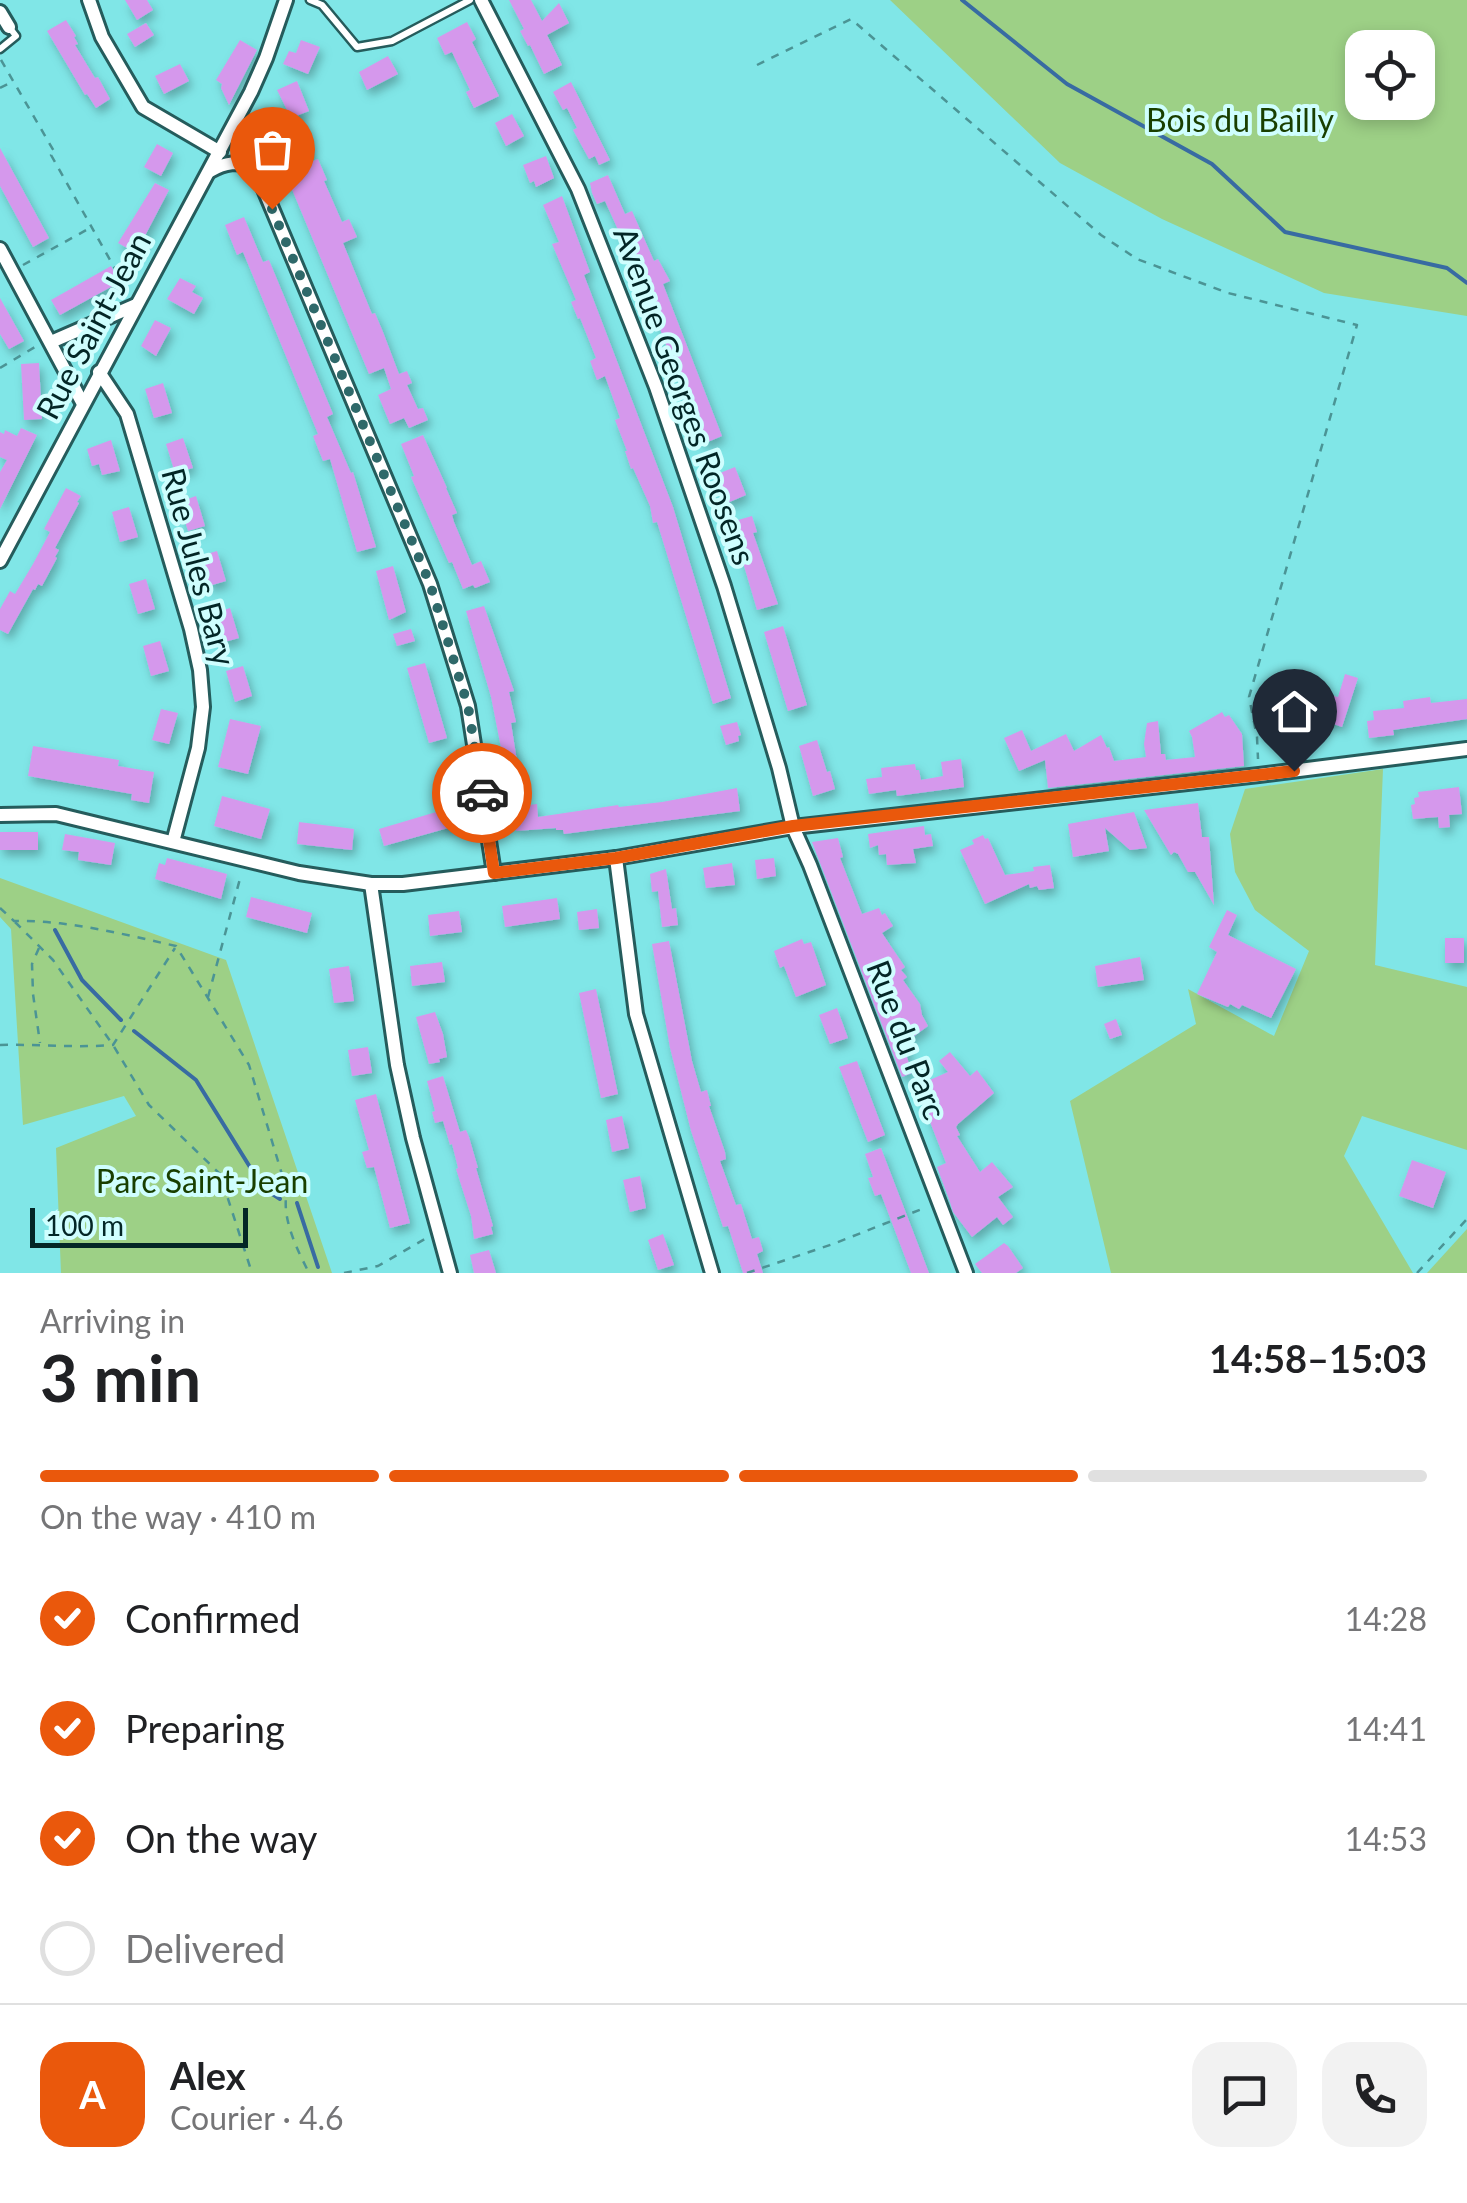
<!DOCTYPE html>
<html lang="en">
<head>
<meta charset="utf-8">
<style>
  body { margin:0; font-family:Lato,sans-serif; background:#f2f2f2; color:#202124; height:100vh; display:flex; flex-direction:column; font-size:38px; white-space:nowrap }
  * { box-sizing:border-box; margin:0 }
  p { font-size:32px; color:#757577 }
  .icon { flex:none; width:55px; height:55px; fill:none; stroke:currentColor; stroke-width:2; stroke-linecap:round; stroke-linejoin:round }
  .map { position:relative; height:1273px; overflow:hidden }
  .drawer { display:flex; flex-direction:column; background:#fff; flex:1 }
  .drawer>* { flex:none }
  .fabs { position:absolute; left:1345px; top:30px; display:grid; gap:20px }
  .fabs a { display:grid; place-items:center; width:90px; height:90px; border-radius:20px; background:#fff; box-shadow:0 5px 15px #0003; font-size:50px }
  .scale { position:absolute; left:30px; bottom:25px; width:218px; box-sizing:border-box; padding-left:10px; border:5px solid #032626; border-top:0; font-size:28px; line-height:35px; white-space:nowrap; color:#032626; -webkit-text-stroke:8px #cffefe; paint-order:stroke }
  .pin { position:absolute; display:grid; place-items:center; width:85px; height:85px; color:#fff; margin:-102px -42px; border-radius:50% 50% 50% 0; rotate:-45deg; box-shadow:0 0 10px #0007 }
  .pin .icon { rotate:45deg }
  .courier { position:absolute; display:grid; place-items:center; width:100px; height:100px; margin:-50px; border:8px solid #ea580c; border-radius:50%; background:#fff; color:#222; box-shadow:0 2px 12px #0007 }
  .overview em { font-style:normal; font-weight:700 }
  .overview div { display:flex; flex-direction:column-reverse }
  .overview { display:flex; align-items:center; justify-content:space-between; height:170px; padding:0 40px }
  h1 { font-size:65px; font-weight:700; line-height:75px }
  .bar { display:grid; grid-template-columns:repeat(4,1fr); gap:15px 10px; align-content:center; height:120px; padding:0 40px }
  .bar i { height:12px; border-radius:8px; background:#e0e0e0 }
  .bar .on { background:#ea580c }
  .bar p { grid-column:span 4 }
  .line { display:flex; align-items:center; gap:25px; padding:0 40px; border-top:2px solid #e0e0e0 }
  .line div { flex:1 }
  .round { display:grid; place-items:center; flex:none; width:105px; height:105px; border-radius:30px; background:#f2f2f2 }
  ol { padding:0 40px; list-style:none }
  li { display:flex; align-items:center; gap:30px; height:110px }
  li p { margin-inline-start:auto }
  li .icon { padding:10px; border-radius:50%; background:#ea580c; color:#fff; stroke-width:4 }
  li:last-child { color:#757577 }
  li i { width:55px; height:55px; border:5px solid #e0e0e0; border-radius:50% }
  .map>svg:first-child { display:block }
  .green { fill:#9dd086; fill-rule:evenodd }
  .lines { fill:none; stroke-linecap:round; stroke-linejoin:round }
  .stream { stroke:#386ba2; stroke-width:4 }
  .building { fill:#d598ec; filter:url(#shadow) }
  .lane-casing { stroke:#255c5c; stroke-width:11 }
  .street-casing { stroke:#255c5c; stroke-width:18 }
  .path { stroke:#4b9495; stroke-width:2.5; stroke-dasharray:8 8; stroke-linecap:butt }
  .lane { stroke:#fff; stroke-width:6 }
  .street { stroke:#fff; stroke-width:12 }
  .done { stroke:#2f696a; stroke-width:10; stroke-dasharray:0 18 }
  .route { stroke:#ea580c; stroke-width:12 }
  .labels { text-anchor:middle; stroke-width:8; stroke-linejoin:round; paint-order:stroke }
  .park-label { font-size:32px; fill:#193f00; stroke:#cffefe }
  .street-label { font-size:32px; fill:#032626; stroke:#cffefe }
</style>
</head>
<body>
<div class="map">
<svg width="1467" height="1273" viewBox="0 0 1467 1273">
  <defs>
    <filter id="shadow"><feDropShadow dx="3.5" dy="6" stdDeviation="5" flood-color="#0004"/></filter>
  </defs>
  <rect width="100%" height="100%" fill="#80e6e7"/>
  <g class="green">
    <path d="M890,0H1467V316L1324,293L1162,219L1060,163ZM1362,48H1418V102H1362Z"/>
    <polygon points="1383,769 1375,965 1467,987 1467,1150 1362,1116 1344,1156 1413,1273 1111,1273 1070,1101 1196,1024 1188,989 1274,1036 1309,951 1255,910 1235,872 1230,834 1245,789"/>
    <polygon points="0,878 226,960 332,1273 61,1273 56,1148 136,1116 124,1096 23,1125 11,929 0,917"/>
    <polygon points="1467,1229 1467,1273 1427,1273"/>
  </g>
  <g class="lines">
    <g class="stream">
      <polyline points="962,0 1067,84 1212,164 1285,232 1447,268 1467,283"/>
      <polyline points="55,930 82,980 121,1020"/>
      <polyline points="134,1031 196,1080 263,1188 280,1199"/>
      <polyline points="297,1203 318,1267"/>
    </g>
  </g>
  <g class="building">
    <polygon points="125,0 147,0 153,10 137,20"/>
    <polygon points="509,0 531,0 542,21 559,3 569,23 547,35 562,65 544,74 530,45 528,46 520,31 524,29"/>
    <polygon points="66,20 76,36 74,37 78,44 75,45 95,78 98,77 110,99 96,108 87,94 85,95 47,31"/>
    <polygon points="467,22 476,39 472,42 499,96 474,108 466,92 470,90 452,52 445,55 437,38"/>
    <polygon points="146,23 154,35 135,47 127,34"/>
    <polygon points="240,40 257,50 229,105 221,88 222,84 216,80"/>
    <polygon points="301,40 320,47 308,74 283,64 289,51 296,53"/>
    <polygon points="388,56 398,74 367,90 359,72"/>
    <polygon points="180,64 189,81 164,94 155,76"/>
    <polygon points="297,81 309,111 291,118 277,90"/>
    <polygon points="571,82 610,160 599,165 595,156 589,159 573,130 577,128 567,108 563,110 553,92"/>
    <polygon points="512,114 524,136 506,146 495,123"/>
    <polygon points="301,132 313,161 318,159 327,180 324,181 342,222 349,219 357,237 343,243 372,314 375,313 383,332 399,374 407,371 412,383 407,385 418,409 423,408 428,420 409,428 404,418 390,424 378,395 391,389 384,368 369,374 273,144"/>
    <polygon points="157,144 173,153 161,176 144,167"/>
    <polygon points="0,148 49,238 33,247 0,186"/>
    <polygon points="546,156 554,178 536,187 534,181 530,183 523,165"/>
    <polygon points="608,175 625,214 632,211 654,261 658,259 670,281 663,284 722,436 703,444 653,310 659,308 630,251 628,252 605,201 597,204 592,193 590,183"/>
    <polygon points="155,183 169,190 136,253 118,243"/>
    <polygon points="562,196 590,272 584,275 673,507 731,698 713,704 657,522 653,523 650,506 633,468 631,469 625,451 627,451 615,420 620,418 605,376 597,380 590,361 596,358 580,318 578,319 571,302 576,300 552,244 559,242 543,205"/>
    <polygon points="244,217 263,262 269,260 333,414 327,417 351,473 353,472 376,547 357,552 330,459 323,461 313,436 318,434 243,252 237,255 225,225"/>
    <polygon points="111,266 120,282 60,315 51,300"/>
    <polygon points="180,278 196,286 192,292 203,298 194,314 167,299"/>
    <polygon points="0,298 24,341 9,349 0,334"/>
    <polygon points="155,320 171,328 156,356 141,346"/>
    <polygon points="39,363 42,419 24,420 21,364"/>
    <polygon points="163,383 172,413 154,418 145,389"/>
    <polygon points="21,428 37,435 0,509 0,472 7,460 0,457 0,432 4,434 5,430 17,436"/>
    <polygon points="423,435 447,488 446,488 457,513 452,515 454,522 472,565 481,561 490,582 475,588 473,585 463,589 452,562 449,563 411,477 414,476 401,444"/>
    <polygon points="183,438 193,468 175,473 166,444"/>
    <polygon points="111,440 120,471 102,475 99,464 92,466 87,449"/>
    <polygon points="735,467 746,495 725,504 715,475"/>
    <polygon points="66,488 81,496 77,502 79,503 55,548 59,550 55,557 57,558 42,586 38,584 35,590 33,589 8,634 0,630 0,609 10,591 15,594 33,564 50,532 44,529"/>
    <polygon points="196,496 205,526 188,531 179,502"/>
    <polygon points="129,507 138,537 120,542 112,512"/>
    <polygon points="752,516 757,532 753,533 778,604 757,610 731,522"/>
    <polygon points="217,551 226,581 209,586 200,556"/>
    <polygon points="393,566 406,612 389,620 376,571"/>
    <polygon points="146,579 155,609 138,614 129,584"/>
    <polygon points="484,606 514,691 509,692 516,722 511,723 517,761 504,763 491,697 466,611"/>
    <polygon points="230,608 239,638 221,643 212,614"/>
    <polygon points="783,626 807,705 788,711 764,632"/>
    <polygon points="411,629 415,641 397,646 393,634"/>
    <polygon points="160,641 169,671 151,676 143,646"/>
    <polygon points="425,663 447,738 429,743 407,668"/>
    <polygon points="243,666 252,696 235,702 226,671"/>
    <polygon points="1345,674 1358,678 1342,727 1322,720 1330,695 1338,697"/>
    <polygon points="1430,697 1431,703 1467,699 1467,719 1393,730 1394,735 1369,738 1367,721 1374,720 1373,711 1404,708 1403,701"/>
    <polygon points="161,709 178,713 169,744 152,740"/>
    <polygon points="1222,712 1225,717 1229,715 1242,734 1244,766 1048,788 1045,760 1019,771 1004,738 1022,730 1031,751 1066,734 1074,751 1101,735 1107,748 1109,747 1114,761 1146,757 1144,744 1147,723 1158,721 1161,754 1165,754 1166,760 1195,757 1192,737 1189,731"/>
    <polygon points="230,719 261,726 248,774 218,767"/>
    <polygon points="737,722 741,735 738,736 739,741 726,745 720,726"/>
    <polygon points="817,740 827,772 830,771 835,789 813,796 799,746"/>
    <polygon points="33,746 119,760 118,766 154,772 149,803 131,800 132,794 28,776"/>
    <polygon points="961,759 964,787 897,796 896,790 869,794 866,779 882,777 881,768 915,764 916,770 919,770 921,780 943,776 941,762"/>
    <polygon points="1459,787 1462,814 1449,815 1450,827 1439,828 1438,817 1413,819 1411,805 1415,804 1414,798 1419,797 1418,792"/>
    <polygon points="737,788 740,811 564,834 563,830 556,830 556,828 516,831 513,807 537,804 538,817 618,805 619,807 662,802"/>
    <polygon points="222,796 270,809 261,839 214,826"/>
    <polygon points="1198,803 1202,837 1209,837 1214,905 1195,872 1188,872 1178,854 1174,852 1171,855 1144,810"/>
    <polygon points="453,807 459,825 384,846 379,829"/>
    <polygon points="1134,812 1147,848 1130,850 1105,828 1109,851 1073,857 1068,824"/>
    <polygon points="299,822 354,829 352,850 297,844"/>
    <polygon points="924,826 925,835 931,834 933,846 913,849 916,863 887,865 886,854 879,855 878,845 870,848 868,834"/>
    <rect x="0" y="832" width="38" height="18"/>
    <polygon points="65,834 115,843 111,865 78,860 79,852 62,850"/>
    <polygon points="983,835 985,839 988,838 1005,875 1034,871 1033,867 1050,865 1054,888 1039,890 1037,886 1030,888 1029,884 985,904 960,850 974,844 972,840"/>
    <polygon points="838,838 843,857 840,858 862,914 879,908 882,915 885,913 893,926 882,933 905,967 901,970 907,977 903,980 920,1004 922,1015 928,1026 906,1042 910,1052 906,1054 912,1073 902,1077 812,842"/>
    <polygon points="167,858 227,874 221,899 155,879 159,863 165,865"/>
    <polygon points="774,858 776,876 757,879 755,860"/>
    <polygon points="732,863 735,885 706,888 703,868"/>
    <polygon points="666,869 672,909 676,908 678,925 662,927 658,891 652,892 650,874"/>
    <polygon points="251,897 312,913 307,933 246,917"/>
    <polygon points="557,898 560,919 505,927 502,906"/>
    <polygon points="597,909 599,928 579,930 577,912"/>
    <polygon points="1227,910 1237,915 1228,935 1296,969 1271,1018 1242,1005 1239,1009 1230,1004 1228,1007 1197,994 1217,952 1209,947"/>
    <polygon points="459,911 462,932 430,936 428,915"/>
    <rect x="1445" y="938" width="19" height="25"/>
    <polygon points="802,939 804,944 811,942 826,985 796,997 784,966 780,968 774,951"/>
    <polygon points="669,941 692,1061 701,1092 707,1090 711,1106 709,1106 725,1152 726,1159 720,1161 736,1205 741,1204 752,1239 759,1237 763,1251 757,1254 763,1273 743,1273 728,1226 723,1227 691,1131 670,1048 652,944"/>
    <polygon points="1140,957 1144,980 1098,987 1095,966"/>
    <polygon points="442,962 445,982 412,986 410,966"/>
    <polygon points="349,966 354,1001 334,1003 329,969"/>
    <polygon points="596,989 618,1094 601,1098 579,993"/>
    <polygon points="837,1008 848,1038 830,1044 819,1015"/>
    <polygon points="435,1012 443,1034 447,1057 439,1059 440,1062 429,1064 416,1017"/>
    <polygon points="1116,1019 1122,1035 1110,1039 1104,1024"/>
    <polygon points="368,1047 372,1073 352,1076 348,1050"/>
    <polygon points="950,1052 970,1076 977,1070 994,1093 958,1124 956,1127 960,1135 957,1136 980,1172 992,1162 1013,1187 998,1197 1013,1217 1003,1225 997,1217 972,1237 953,1212 950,1202 937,1167 946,1163 916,1086 948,1072 939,1061"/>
    <polygon points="857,1061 885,1135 868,1142 839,1067"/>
    <polygon points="443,1076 460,1132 466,1130 469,1137 478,1168 476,1168 493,1226 491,1227 493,1234 474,1239 471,1216 456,1169 458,1168 452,1144 450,1145 443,1121 435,1123 432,1112 435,1111 427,1081"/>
    <polygon points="376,1094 410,1223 390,1228 374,1167 367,1168 362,1152 369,1150 355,1100"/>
    <polygon points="622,1116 629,1148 612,1152 606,1120"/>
    <polygon points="881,1148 921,1252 929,1273 911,1273 881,1194 875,1196 868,1178 873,1177 865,1154"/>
    <polygon points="1412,1160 1446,1172 1433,1208 1399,1196"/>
    <polygon points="640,1176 646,1208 630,1212 623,1180"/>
    <polygon points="663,1234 674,1265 658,1270 648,1240"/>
    <polygon points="1004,1243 1008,1246 1023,1268 1016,1273 982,1273 975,1264"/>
    <polygon points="489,1250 496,1273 474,1273 470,1255"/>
  </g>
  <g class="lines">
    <g class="lane-casing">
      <g id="lane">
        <polyline points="310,0 322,5 357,47 392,41 470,0"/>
        <polyline points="0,49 16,36 9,27"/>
      </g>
    </g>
    <g class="street-casing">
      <g id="street">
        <polyline points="89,0 102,37 143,107 220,152"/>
        <polyline points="481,0 578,189 656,387 724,586 779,768 793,827 810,865 966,1273"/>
        <polyline points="0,12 9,27"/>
        <polyline points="231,132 247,149 430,584 468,706 494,873"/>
        <path d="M210,171C226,162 237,161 255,167"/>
        <polyline points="0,249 83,404"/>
        <polyline points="51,342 136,305"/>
        <polyline points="99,372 127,414 191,629 200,670 203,707 198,748 173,842"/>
        <polyline points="0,561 251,92 266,58 286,0"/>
        <polyline points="0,815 56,814 299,873 371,884 403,884 616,858 793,827 1259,775 1467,749"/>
        <polyline points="616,858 636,1014 712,1273"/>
        <polyline points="371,884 397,1065 413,1138 450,1273"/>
      </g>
    </g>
    <g class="path">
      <polyline points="1,60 55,153 51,155 127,290"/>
      <polyline points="757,65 851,19 1101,235 1137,259 1228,293 1357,325 1249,697 1257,737 1258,759"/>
      <polyline points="0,88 12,82"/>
      <polyline points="23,265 90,228"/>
      <polyline points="0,368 35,347"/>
      <path d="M0,908L14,921C69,920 122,934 176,946L249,1065L287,1191C281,1218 297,1249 309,1273"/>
      <polyline points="15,922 53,960 113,1045 149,1105 220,1174 252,1273"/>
      <polyline points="39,948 32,964 33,994 40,1043"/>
      <polyline points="208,997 241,875"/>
      <path d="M0,1045C38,1044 75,1048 113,1045L175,948"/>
      <polyline points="344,1273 378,1266 425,1239"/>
      <polyline points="747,1273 833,1244 927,1207"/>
      <polyline points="1417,1273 1467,1219"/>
    </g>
    <use href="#lane" class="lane"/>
    <use href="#street" class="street"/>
  </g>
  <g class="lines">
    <polyline class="done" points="272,209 430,584 468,706 482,793"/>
    <polyline class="route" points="482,793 494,873 616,858 793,826 1294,771"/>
  </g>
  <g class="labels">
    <g class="park-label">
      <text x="1240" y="132">Bois du Bailly</text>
      <text x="202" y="1193">Parc Saint-Jean</text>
    </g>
    <g class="street-label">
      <text transform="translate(94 326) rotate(-62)" y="11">Rue Saint-Jean</text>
      <text transform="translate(684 396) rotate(70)" y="11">Avenue Georges Roosens</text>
      <text transform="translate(198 567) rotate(75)" y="11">Rue Jules Bary</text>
      <text transform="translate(906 1040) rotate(69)" y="11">Rue du Parc</text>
    </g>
  </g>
</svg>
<div class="fabs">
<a><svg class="icon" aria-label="locate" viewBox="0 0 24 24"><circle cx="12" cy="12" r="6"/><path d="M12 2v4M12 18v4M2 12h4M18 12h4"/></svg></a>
</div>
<div class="scale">100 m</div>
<div class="pin" style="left:272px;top:209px;background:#ea580c"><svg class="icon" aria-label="bag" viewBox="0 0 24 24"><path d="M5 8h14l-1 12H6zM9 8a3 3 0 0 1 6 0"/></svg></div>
<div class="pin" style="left:1294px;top:771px;background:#1f2937"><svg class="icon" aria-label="home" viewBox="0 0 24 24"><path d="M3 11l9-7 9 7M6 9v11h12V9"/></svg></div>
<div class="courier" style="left:482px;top:793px"><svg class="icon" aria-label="car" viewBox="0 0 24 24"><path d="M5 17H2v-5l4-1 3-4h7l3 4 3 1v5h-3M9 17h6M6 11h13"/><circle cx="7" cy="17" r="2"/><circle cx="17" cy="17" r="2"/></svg></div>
</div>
<section class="drawer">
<div class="overview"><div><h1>3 min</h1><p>Arriving in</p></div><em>14:58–15:03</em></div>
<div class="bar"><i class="on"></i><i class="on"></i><i class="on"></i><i></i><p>On the way · 410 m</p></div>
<ol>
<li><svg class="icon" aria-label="check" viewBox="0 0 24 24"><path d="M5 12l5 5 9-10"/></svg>Confirmed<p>14:28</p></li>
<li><svg class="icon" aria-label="check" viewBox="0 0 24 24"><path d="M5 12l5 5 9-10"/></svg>Preparing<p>14:41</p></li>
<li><svg class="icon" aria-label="check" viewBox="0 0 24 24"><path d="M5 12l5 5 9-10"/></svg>On the way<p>14:53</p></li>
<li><i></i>Delivered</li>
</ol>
<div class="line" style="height:180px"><b class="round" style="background:#ea580c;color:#fff">A</b><div><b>Alex</b><p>Courier · 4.6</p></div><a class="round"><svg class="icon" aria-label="chat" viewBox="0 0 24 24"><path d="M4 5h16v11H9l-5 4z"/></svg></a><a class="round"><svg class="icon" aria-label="phone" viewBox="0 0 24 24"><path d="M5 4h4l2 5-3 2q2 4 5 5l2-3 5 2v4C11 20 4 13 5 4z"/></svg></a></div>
</section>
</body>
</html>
